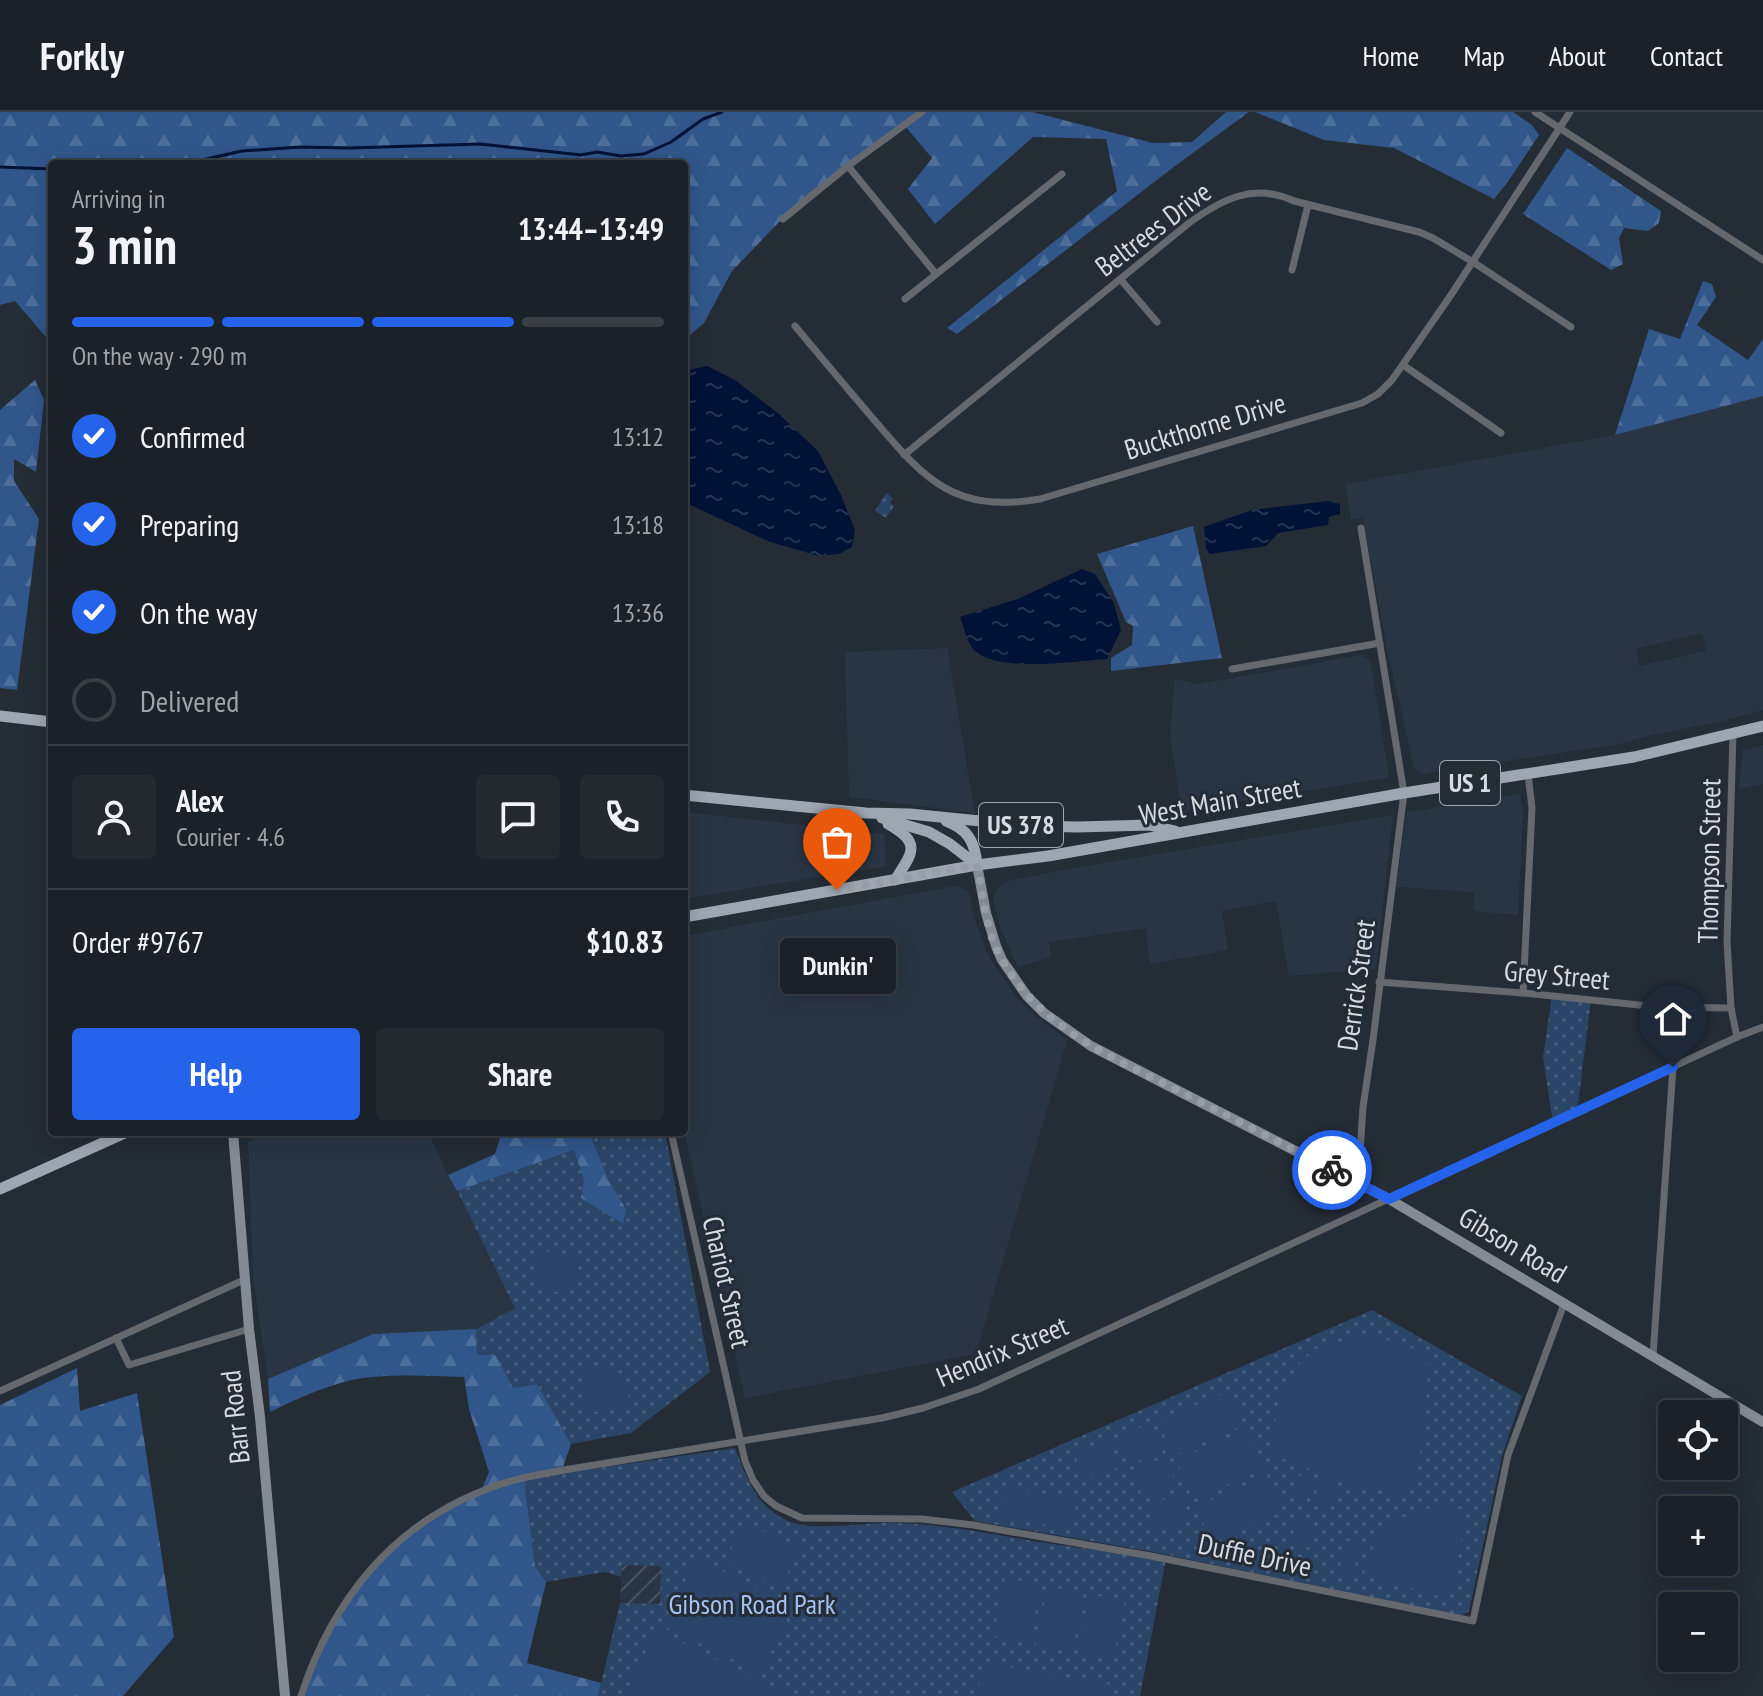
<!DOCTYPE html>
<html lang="en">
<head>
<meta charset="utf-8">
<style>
  body { margin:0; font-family:"PT Sans Narrow",sans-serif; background:#242930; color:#f1f3f6; height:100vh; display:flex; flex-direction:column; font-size:30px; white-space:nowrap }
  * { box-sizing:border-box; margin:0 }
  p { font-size:26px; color:#a0a3a8 }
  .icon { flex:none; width:44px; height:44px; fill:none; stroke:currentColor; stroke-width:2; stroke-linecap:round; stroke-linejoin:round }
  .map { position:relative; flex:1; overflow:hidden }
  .side { position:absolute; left:48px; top:48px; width:640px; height:976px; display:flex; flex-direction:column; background:#1b2128; border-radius:8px; box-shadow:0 4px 20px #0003,0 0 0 2px #393e45 }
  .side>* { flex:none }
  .controls { position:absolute; left:1658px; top:1288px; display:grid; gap:16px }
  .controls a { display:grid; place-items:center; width:80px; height:80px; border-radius:8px; background:#1b2128; box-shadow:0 4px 20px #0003,0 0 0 2px #393e45; font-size:40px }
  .pin { position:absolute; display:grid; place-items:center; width:68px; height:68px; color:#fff; margin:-82px -34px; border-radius:50% 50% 50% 0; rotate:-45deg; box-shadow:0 0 8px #0007 }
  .pin .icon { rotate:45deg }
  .courier { position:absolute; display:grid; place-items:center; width:80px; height:80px; margin:-40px; border:6px solid #2563eb; border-radius:50%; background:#fff; color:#222; box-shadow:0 2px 10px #0007 }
  .bubble { position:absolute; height:56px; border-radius:8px; background:#1b2128; box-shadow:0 4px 20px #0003,0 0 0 2px #393e45; font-size:26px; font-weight:700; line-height:56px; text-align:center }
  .summary em { font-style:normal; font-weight:700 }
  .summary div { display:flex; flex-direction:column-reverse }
  .summary { display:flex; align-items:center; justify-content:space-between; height:136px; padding:0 24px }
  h1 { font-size:52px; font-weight:700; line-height:60px }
  .bar { display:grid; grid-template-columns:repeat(4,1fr); gap:12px 8px; align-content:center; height:96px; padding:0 24px }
  .bar i { height:10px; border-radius:6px; background:#393e45 }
  .bar .on { background:#2563eb }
  .bar p { grid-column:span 4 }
  .line { display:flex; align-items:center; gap:20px; padding:0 24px; border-top:2px solid #393e45 }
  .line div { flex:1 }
  .round { display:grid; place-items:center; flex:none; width:84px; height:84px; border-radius:8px; background:#242930 }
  ol { padding:0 24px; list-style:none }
  li { display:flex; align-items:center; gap:24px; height:88px }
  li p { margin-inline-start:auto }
  li .icon { padding:8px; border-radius:50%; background:#2563eb; color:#fff; stroke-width:4 }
  li:last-child { color:#a0a3a8 }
  li i { width:44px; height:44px; border:4px solid #393e45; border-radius:50% }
  .primary-button { display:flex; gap:16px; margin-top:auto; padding:16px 24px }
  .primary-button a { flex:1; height:92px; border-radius:8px; background:#2563eb; color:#fff; font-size:32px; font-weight:700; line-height:92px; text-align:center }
  .primary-button a+a { background:#242930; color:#f1f3f6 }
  header { display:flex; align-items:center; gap:48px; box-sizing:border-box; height:112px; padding:0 40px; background:#1b2128; border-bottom:2px solid #393e45 }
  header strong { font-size:38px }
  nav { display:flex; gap:44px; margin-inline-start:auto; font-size:28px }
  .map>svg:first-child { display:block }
  .built { fill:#2a3544; fill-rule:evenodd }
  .industrial { fill:url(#industrial-furrows) }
  .grass { fill:url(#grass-dots) }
  .forest { fill:url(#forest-firs) }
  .garden { fill:#2b4569 }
  .water { fill:url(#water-ripples) }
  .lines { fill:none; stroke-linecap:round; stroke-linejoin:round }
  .stream { stroke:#001236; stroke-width:3 }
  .street { stroke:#65696e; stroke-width:7 }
  .secondary { stroke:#858b94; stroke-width:10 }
  .primary { stroke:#9ea6b1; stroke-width:11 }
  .done { stroke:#989ea6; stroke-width:8; stroke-dasharray:0 14.4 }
  .route { stroke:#2563eb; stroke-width:10 }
  .labels { text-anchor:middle; stroke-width:6; stroke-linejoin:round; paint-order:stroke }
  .shield { fill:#242c36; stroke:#a1a6ae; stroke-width:2 }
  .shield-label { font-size:26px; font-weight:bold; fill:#d6dbe2 }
  .street-label { font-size:28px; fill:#d6dbe2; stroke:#242c36 }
  .park-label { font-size:28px; fill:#a2c2f1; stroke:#242c36 }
</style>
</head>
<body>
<header>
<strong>Forkly</strong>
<nav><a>Home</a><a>Map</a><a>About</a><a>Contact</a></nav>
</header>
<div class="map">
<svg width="1763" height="1584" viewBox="0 0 1763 1584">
  <defs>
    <pattern id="industrial-furrows" width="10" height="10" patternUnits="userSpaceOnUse" patternTransform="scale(2)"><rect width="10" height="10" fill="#2a3544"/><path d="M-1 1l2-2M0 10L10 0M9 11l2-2" fill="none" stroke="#48525f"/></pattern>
    <pattern id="grass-dots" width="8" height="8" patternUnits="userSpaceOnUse" patternTransform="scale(2)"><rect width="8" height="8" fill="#2b4569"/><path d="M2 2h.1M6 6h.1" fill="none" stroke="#495f7e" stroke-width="1.8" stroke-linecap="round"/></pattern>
    <pattern id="forest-firs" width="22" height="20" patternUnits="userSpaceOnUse" patternTransform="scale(2)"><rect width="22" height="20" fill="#31568a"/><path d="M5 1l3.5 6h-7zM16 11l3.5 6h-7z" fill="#4e6e9a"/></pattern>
    <pattern id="water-ripples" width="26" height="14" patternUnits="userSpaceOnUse" patternTransform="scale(2)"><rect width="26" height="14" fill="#001236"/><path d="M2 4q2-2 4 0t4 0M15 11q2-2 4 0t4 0" fill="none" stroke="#243453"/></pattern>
  </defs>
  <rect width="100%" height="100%" fill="#242c36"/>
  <g class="built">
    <path d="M1763,284V598L1723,609L1652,623L1619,632L1421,662L1417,659L1414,655L1387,537L1363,406L1351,408L1346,372L1615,323ZM1702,521L1706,539L1639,554L1636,537Z"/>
    <polygon points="947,536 975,701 849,685 845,540"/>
    <polygon points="1361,543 1367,546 1371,552 1389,664 1387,666 1181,699 1170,621 1175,567 1199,572"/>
    <polygon points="1763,633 1763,672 1739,677 1743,639"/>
    <polygon points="1520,682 1523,702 1518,803 1474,799 1474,780 1396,775 1407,700"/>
    <polygon points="684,700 884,722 886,754 684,787"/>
    <polygon points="1393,703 1376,857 1289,864 1276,789 1222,799 1228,838 1150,852 1146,816 1049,830 1051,845 1018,855 1001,818 994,791 993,786 999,775 1007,769 1074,756"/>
    <polygon points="955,774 965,777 969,781 976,811 986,838 994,853 1015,883 1035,904 1067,928 976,1242 745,1286 684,1019 684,824"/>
    <polygon points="262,1020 428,1020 448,1063 515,1196 476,1217 373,1222 268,1267 253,1165 248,1030 260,1024"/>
  </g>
  <polygon class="industrial" points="622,1453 661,1453 661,1492 620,1491"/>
  <g class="grass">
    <polygon points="886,381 893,386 890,391 894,394 886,406 875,399"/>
    <polygon points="1552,884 1591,888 1577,1000 1553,1011 1543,945"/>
    <polygon points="589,1020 665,1020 710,1260 631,1321 571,1332 537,1272 513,1276 496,1243 477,1243 476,1217 515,1196 457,1079 574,1038 584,1069 626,1097 609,1069"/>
    <polygon points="1372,1198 1522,1284 1502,1344 1469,1499 1461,1504 1149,1439 975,1409 952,1380"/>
    <path d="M735,1336C747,1366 754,1392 786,1408C809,1420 861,1411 888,1411C937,1411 985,1421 1033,1429C1077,1436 1122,1441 1166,1447L1140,1584H598L620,1491L660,1492L661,1454L622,1453L621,1465L605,1460L546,1470L535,1454L524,1367Z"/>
  </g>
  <g class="forest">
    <polygon points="0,0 1032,0 1153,31 1192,30 1226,0 1249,0 1175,54 957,222 947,216 1117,79 1106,27 1033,25 935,112 908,77 932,46 905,14 782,107 732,159 704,211 684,228 684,52 52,52 52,232 15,189 0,193"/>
    <polygon points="1255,0 1513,0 1532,13 1539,23 1507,71 1494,87 1394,36 1324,28"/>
    <polygon points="1567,36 1661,99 1659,111 1648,119 1624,116 1619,126 1623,152 1611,158 1523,102"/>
    <polygon points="1703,169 1712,172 1716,185 1697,213 1748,248 1763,227 1763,284 1615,323 1649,217 1680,227"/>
    <polygon points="35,268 44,288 36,360 14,347 14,369 39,407 17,578 0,576 0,298"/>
    <polygon points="1193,414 1222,546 1111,559 1111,546 1132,533 1133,514 1126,510 1097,442"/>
    <polygon points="502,1020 522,1020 524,1023 548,1023 551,1020 589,1020 609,1069 626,1097 623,1112 581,1086 584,1069 574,1038 457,1079 448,1063 495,1042"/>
    <path d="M476,1217L477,1243H496L513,1276L537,1272L571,1332L563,1355L524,1367L535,1454L546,1470L527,1551L601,1571L598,1584H301L306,1568L349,1486L399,1427L481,1379L489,1360L469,1297L464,1265C428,1264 386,1261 352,1268C323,1275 296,1287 270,1300L268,1267L373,1222Z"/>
    <polygon points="77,1256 80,1299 137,1281 174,1525 123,1584 0,1584 0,1293"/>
  </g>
  <g class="garden">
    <polygon points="539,1138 577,1145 579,1161 573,1175 560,1180 543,1180 535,1169"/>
    <polygon points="1376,1224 1430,1242 1423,1324 1414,1374 1410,1378 1399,1383 1348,1372 1271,1342 1279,1283 1300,1251 1318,1235 1359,1225"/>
    <path d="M601,1252C622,1259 626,1263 629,1286L623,1295L597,1300L584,1298L585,1256Z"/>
    <polygon points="1229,1279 1244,1313 1173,1344 1158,1309"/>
    <polygon points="1152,1311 1163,1340 1129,1352 1119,1323"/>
    <polygon points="1247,1317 1264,1357 1193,1388 1176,1348"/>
    <polygon points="1109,1328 1119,1355 1085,1368 1074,1341"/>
    <polygon points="1166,1345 1177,1374 1143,1387 1132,1357"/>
    <polygon points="1267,1363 1283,1400 1212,1431 1196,1395"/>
    <polygon points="1298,1363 1314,1369 1306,1391 1290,1385"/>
    <polygon points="1320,1369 1339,1375 1330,1399 1312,1393"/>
    <polygon points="1005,1375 1077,1387 1072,1417 1000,1405"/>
    <polygon points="1181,1381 1191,1408 1156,1420 1146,1394"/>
    <path d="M1450,1394L1465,1398L1454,1481L1445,1486L1364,1463C1371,1417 1406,1395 1450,1394Z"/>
    <polygon points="1297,1405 1315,1409 1309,1436 1291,1432"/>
    <polygon points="744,1410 800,1436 780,1477 725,1450"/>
    <polygon points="1350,1424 1358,1426 1357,1431 1360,1432 1353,1463 1350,1462 1349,1467 1341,1465 1342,1460 1339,1459 1345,1429 1349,1429"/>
    <polygon points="696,1446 794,1493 761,1561 663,1514"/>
    <polygon points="1005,1465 1041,1473 1029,1532 993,1524"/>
    <polygon points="1048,1474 1084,1481 1072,1541 1035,1533"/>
    <polygon points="1089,1482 1125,1489 1113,1548 1078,1542"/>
    <polygon points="656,1518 786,1581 784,1584 624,1584"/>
    <polygon points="983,1551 1109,1572 1107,1584 977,1584"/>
  </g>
  <g class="water">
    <polygon points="707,254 735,268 780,303 818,339 841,383 855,418 852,435 839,442 819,444 770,430 684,390 684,259"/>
    <polygon points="1328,389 1340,392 1340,402 1329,405 1328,413 1278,421 1266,434 1210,442 1206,437 1204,415 1252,398"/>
    <path d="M1082,457L1095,462L1114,491L1121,518L1107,547C1076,549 999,561 975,539C967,531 964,516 960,505L1020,486Z"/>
  </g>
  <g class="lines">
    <g class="stream">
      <polyline points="184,52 242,39 300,35 349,36 480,32 581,43 597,40 621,44 644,42 671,30 703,7 722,0"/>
      <polyline points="0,55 52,57"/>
    </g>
    <g class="street">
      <polyline points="1535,0 1763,148"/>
      <polyline points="848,54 936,162"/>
      <polyline points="783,107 848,54 922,0"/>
      <polyline points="1292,158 1308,93"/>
      <polyline points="1121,168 1157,210"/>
      <polyline points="905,187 1062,62"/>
      <path d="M795,214C820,244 845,274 870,303C923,365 951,402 1040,387L1362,291L1378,282L1392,268L1451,183L1570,0"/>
      <polyline points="1403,253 1501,321"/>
      <path d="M904,343L1189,111C1221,88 1253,70 1294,89L1419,120L1433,126L1473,150L1571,215"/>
      <polyline points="1232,557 1380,531"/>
      <polyline points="1733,622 1727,830 1731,896 1737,925"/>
      <polyline points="1379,870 1523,881 1658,895 1731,896"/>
      <polyline points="1523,881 1532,696 1528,662"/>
      <polyline points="671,1020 745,1349 753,1368 764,1384 776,1394 802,1406 922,1407 973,1413 1151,1444 1473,1509 1508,1343 1564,1192"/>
      <polyline points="1358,1071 1363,995 1373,928 1404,681 1361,416"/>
      <polyline points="116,1226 129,1253 249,1217"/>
      <polyline points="1653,1244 1673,955"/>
      <polyline points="0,1279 246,1167"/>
      <path d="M301,1584C332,1489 392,1413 487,1377C512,1367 538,1363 564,1358L882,1306L923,1296L979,1277L1737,925L1763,915"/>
    </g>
    <g class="secondary">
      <polyline points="977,753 986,801 996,834 1002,848 1027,884 1044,901 1091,934 1389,1087 1763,1310"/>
      <polyline points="233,1020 249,1217 260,1305 285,1584"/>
    </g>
    <g class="primary">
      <polyline points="0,604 52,610"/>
      <polyline points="684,683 866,701 910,702 1031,714 1078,715 1149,713 1175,719"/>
      <polyline points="882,706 929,720 950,732 977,753"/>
      <path d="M946,709C968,717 975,730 977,753"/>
      <path d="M888,712C922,731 913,740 895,768"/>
      <polyline points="684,805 977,753 1048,744 1404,681 1634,645 1763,614"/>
      <polyline points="0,1077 127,1020"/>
    </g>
  </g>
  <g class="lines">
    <path class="done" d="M837,778L977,753C983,782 985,816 999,842C1038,917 1114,946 1185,982C1234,1007 1283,1032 1332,1058"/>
    <polyline class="route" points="1332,1058 1389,1087 1673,955"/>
  </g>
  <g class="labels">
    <g class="shield">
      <rect x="1440" y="649" width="60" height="44" rx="6"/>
      <rect x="979" y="691" width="84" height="44" rx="6"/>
    </g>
    <g class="shield-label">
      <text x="1470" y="680">US 1</text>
      <text x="1021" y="722">US 378</text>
    </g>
    <g class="street-label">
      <text transform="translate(1153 117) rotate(-37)" y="10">Beltrees Drive</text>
      <text transform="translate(1205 314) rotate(-17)" y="10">Buckthorne Drive</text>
      <text transform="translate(1220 689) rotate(-10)" y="10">West Main Street</text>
      <text transform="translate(1709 749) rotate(-89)" y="10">Thompson Street</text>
      <text transform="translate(1557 863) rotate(5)" y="10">Grey Street</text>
      <text transform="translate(1356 873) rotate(-82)" y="10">Derrick Street</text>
      <text transform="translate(1513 1133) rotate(31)" y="10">Gibson Road</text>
      <text transform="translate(727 1170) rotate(77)" y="10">Chariot Street</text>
      <text transform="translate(1002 1239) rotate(-23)" y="10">Hendrix Street</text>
      <text transform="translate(235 1305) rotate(-96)" y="10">Barr Road</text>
      <text transform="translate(1255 1443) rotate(12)" y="10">Duffie Drive</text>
    </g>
    <g class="park-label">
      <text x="752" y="1502">Gibson Road Park</text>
    </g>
  </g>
</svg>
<div class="controls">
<a><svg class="icon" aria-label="locate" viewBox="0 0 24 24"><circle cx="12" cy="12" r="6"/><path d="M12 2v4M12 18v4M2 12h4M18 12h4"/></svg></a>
<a>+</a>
<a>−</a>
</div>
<div class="pin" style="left:837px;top:778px;background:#ea580c"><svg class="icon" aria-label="bag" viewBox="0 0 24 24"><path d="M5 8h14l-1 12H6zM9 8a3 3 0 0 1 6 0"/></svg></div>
<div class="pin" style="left:1673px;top:955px;background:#1f2937"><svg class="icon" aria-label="home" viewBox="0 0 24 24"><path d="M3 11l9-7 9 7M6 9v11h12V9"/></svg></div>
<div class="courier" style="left:1332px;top:1058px"><svg class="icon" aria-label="bike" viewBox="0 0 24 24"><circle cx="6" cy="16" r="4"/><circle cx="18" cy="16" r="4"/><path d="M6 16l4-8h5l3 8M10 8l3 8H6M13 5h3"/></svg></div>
<div class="bubble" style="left:780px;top:826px;width:116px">Dunkin'</div>
<section class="side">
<div class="summary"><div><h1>3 min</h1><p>Arriving in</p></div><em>13:44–13:49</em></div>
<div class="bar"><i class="on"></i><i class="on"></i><i class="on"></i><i></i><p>On the way · 290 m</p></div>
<ol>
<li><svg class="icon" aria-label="check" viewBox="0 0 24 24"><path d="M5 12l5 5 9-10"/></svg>Confirmed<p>13:12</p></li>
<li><svg class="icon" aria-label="check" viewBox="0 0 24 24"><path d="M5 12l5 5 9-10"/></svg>Preparing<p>13:18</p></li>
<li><svg class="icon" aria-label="check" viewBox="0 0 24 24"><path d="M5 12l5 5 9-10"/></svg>On the way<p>13:36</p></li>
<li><i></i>Delivered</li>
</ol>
<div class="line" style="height:144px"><a class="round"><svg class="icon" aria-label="person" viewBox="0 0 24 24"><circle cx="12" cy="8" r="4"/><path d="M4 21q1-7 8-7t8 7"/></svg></a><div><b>Alex</b><p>Courier · 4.6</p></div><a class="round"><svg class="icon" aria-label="chat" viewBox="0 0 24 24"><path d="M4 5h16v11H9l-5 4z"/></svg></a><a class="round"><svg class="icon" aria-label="phone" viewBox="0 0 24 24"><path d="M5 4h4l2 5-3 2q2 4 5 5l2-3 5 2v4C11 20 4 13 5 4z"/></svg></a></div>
<div class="line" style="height:104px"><div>Order #9767</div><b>$10.83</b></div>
<div class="primary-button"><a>Help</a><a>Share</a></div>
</section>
</div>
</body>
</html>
